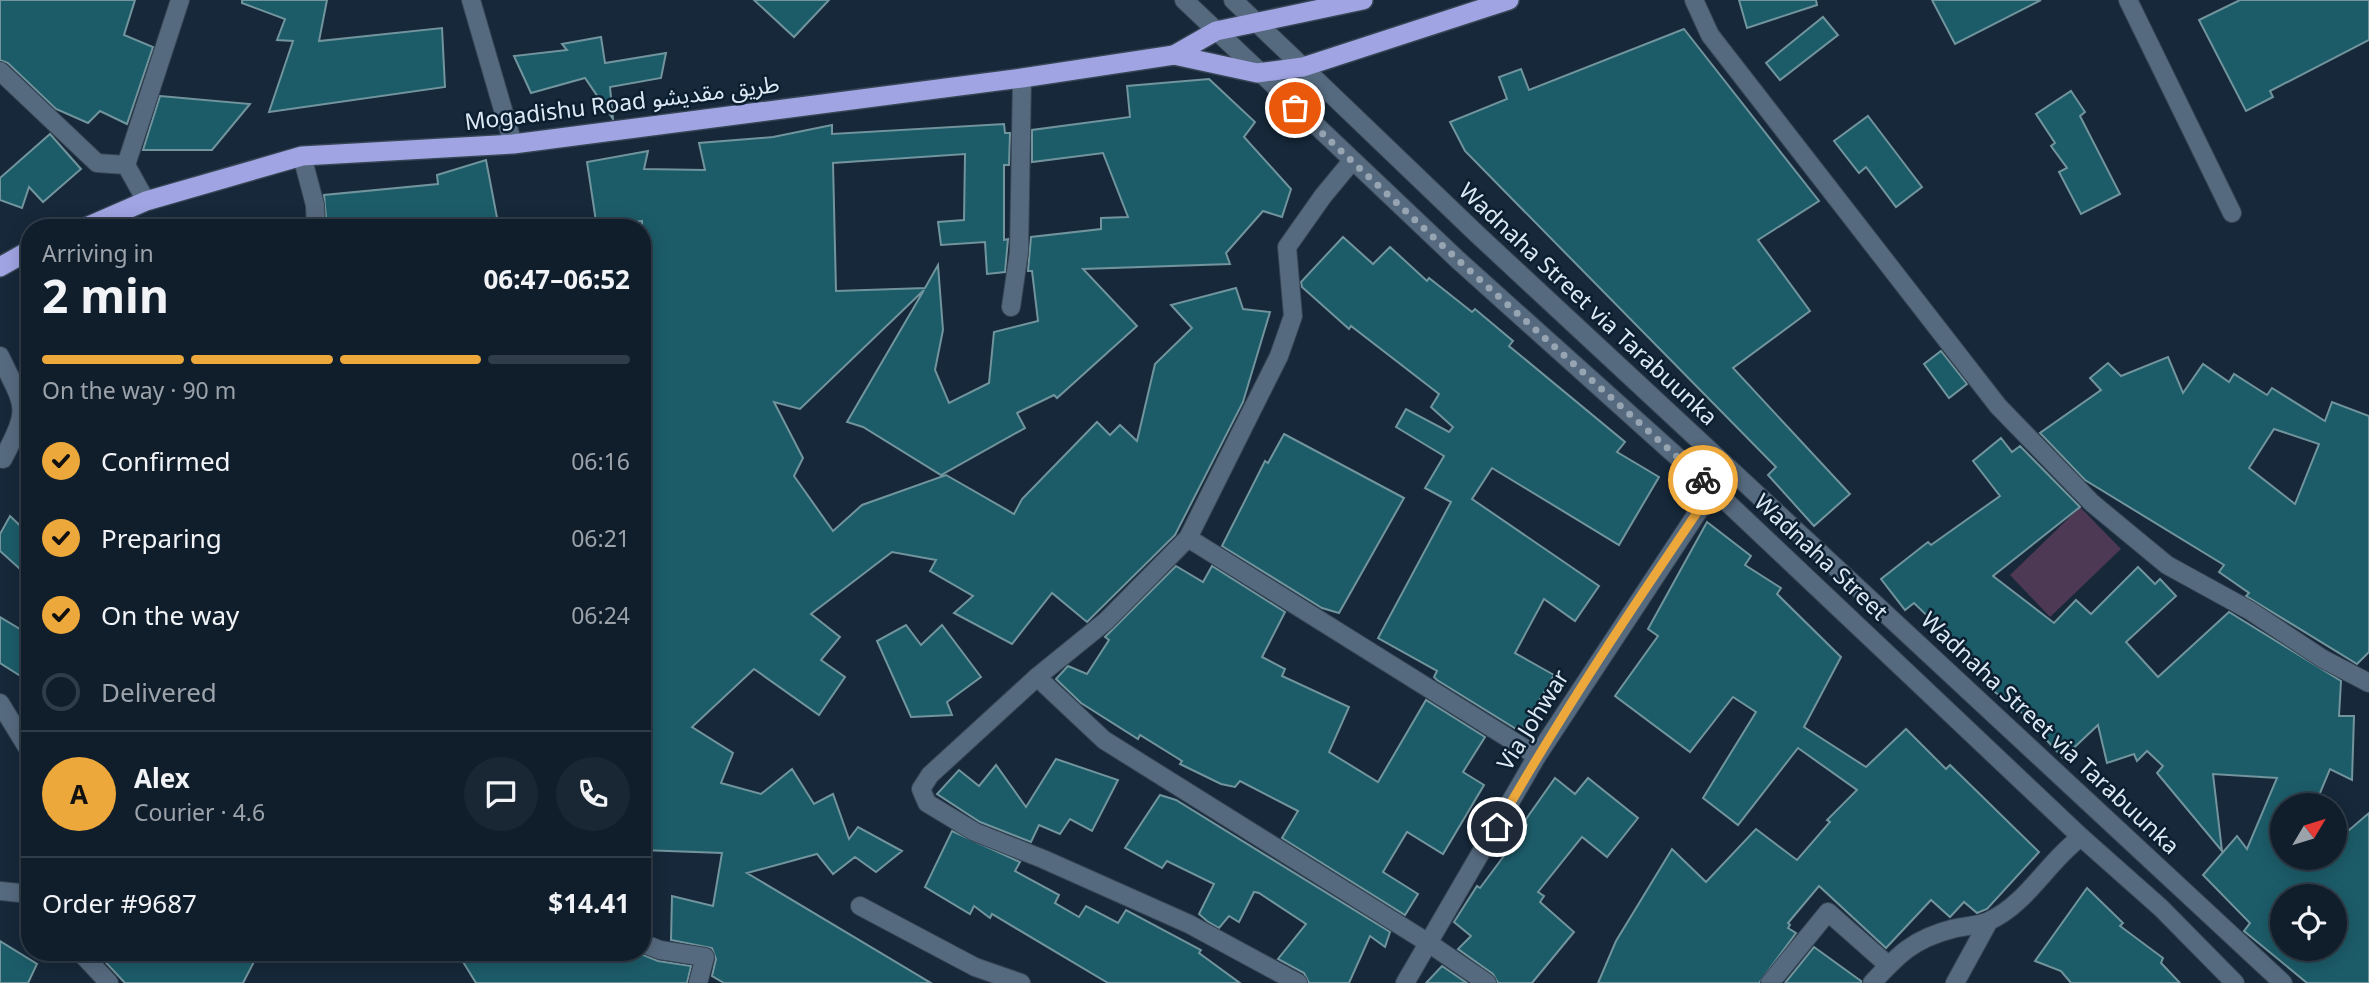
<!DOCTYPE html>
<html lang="en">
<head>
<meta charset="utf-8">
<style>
  body { margin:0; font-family:"Noto Sans","Noto Sans Arabic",sans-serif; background:#192734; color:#f1f3f6; height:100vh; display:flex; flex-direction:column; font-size:26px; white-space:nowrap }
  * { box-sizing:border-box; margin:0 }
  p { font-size:23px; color:#9ca2a9 }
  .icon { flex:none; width:38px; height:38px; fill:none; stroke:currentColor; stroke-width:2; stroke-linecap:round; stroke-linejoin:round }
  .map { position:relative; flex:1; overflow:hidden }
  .panel { position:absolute; left:21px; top:219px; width:630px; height:742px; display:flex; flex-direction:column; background:#101e2c; border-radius:28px; box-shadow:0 4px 18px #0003,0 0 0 2px #303c48 }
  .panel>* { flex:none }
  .needle { width:46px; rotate:52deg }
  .fabs { position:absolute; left:2270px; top:793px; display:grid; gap:14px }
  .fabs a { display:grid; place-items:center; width:77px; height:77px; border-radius:50%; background:#101e2c; box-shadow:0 4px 18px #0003,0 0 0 2px #303c48; font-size:35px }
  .pin { position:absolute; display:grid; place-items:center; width:60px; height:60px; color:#fff; margin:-30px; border:4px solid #fff; border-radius:50%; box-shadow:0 2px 7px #0007 }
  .courier { position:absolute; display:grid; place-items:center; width:70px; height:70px; margin:-35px; border:5px solid #eda83b; border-radius:50%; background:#fff; color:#222; box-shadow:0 2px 9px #0007 }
  .head em { font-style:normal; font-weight:700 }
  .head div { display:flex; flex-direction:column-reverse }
  .head { display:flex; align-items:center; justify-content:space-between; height:119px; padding:0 21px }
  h1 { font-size:46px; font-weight:700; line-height:52px }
  .bar { display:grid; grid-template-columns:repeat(4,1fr); gap:10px 7px; align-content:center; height:84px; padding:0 21px }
  .bar i { height:9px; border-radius:5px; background:#303c48 }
  .bar .current { background:#eda83b }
  .bar p { grid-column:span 4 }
  .line { display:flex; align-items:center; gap:18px; padding:0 21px; border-top:2px solid #303c48 }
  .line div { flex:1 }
  .round { display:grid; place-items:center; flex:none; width:74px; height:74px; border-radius:37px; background:#192734 }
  ol { padding:0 21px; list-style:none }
  li { display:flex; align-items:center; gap:21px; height:77px }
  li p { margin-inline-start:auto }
  li .icon { padding:7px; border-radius:50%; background:#eda83b; color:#111; stroke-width:4 }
  li:last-child { color:#9ca2a9 }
  li i { width:38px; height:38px; border:4px solid #303c48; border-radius:50% }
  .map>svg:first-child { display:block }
  .green { fill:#4e3954 }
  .building { fill:#1c5c69; stroke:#71949d; stroke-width:2; fill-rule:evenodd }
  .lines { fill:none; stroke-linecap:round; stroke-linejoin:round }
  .minor-casing { stroke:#364554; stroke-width:20 }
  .tertiary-casing { stroke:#364554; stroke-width:20 }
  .secondary-casing { stroke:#364554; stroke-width:20 }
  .trunk-casing { stroke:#364554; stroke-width:22 }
  .minor { stroke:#566a7f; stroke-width:18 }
  .tertiary { stroke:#566a7f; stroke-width:18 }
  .secondary { stroke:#566a7f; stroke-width:18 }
  .trunk { stroke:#a0a4e2; stroke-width:19 }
  .done { stroke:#97a5b3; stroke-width:7; stroke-dasharray:0 12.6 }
  .route { stroke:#eda83b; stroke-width:9 }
  .labels { text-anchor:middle; stroke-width:5; stroke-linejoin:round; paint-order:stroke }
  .street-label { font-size:23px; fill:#dce8f4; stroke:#0c1f30 }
</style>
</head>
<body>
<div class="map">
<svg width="2369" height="983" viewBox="0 0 2369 983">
  <rect width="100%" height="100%" fill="#16283a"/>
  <polygon class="green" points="2080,507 2121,549 2050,617 2010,575"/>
  <g class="building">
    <polygon points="0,0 135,0 124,35 153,47 127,124 100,111 88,123 56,109 8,63 0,60"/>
    <polygon points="242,0 327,0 319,41 442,28 445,87 269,112 293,41 277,40 285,19 242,3"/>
    <polygon points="754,0 829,0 794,37"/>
    <polygon points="1739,0 1816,0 1817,5 1747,28"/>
    <polygon points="1932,0 2041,0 1955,44"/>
    <polygon points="2240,0 2369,0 2369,40 2270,91 2273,97 2246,111 2199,20"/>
    <polygon points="1823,17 1838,35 1780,80 1766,63"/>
    <polygon points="1684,29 1819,201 1758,240 1810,311 1733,368 1850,494 1814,526 1768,475 1776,467 1465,151 1450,122 1507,99 1499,77 1521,69 1529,90"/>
    <polygon points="601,37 605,63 666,53 661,78 610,87 613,119 585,78 531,93 514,56 567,50 562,44"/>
    <polygon points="1209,79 1255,122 1244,137 1291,189 1282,217 1263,211 1226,253 1230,264 1083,269 1137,326 1057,398 1054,395 1017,413 1025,428 941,475 863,427 847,422 924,290 800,409 774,402 803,458 794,476 833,531 862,505 946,475 1014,514 1022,499 1097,422 1110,435 1120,425 1137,441 1155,364 1192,328 1171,305 1236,288 1243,309 1270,312 1243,402 1175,535 1087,622 1052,593 1012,644 954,613 973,596 930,571 936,560 892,552 811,614 840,637 821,660 845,677 819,715 754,669 692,727 733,753 721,783 761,794 792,769 814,804 833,794 849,839 858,827 902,851 876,872 855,857 833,874 817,854 747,873 931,983 724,983 712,976 716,959 712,948 671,940 672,896 713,906 722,853 642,850 642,221 597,228 587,162 648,151 644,169 705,170 699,143 773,137 832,125 832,134 1004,124 1005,133 1010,133 1009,165 1004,165 1004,240 1008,239 1005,272 987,274 985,242 941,245 938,222 964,220 965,154 833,163 836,291 925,288 938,265 943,330 935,370 949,403 989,383 994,332 1038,321 1032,271 1028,271 1031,237 1101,229 1101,218 1128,217 1103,153 1032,162 1032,130 1130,117 1127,86"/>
    <polygon points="2071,91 2085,112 2080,116 2120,194 2081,214 2059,172 2067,168 2051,146 2055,143 2036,114"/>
    <polygon points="160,96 250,104 212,150 143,150"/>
    <polygon points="1868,116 1922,187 1896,207 1866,167 1859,173 1834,141"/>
    <polygon points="50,134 81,169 43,202 29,187 22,208 0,200 0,178"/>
    <polygon points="486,160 499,228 370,228 362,223 327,227 324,195 438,184 437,175"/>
    <polygon points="1343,237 1373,264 1390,247 1427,281 1429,278 1472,312 1475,309 1513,341 1509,346 1625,442 1617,452 1659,477 1619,545 1492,468 1472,499 1599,586 1575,621 1544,599 1515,653 1554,675 1521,732 1437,680 1434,677 1437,671 1378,638 1451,502 1425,488 1444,456 1396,427 1406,409 1449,432 1453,427 1431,407 1439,394 1351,326 1349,329 1302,287 1301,282"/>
    <polygon points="1941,351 1967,384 1949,398 1924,364"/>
    <path d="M2168,357L2183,393L2203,364L2229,382L2234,374L2267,395L2272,388L2325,421L2332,402L2369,416V652L2357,664L2246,596L2249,593L2219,572L2224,565L2085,480L2040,433L2101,390L2090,378L2108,363L2121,376ZM2274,429L2319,444L2295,504L2249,468Z"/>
    <polygon points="1284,434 1404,498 1339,613 1322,608 1222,546 1265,461 1268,463"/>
    <path d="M2001,438L2012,452L2020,446L2080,507L1993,576L2054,623L2076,600L2091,614L2138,567L2155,584L2160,579L2176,596L2126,642L2158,677L2229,612L2341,681L2339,716H2354L2352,780L2330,769L2315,805H2282V858H2334V843L2369,813V983H2307L2244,931L2250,923L2203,875L2237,836L2247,849L2277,778L2213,774L2222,851L2157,773L2163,766L2147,751L2137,761L2134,754L2107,763L2098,725L2063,758L2022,713L1986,685L1992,678L1914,603L1905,610L1881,579L1928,542L1931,545L2000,496L1973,461ZM2282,896H2334V948H2282Z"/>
    <polygon points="10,516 30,535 30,578 0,551 0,534"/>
    <polygon points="1707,522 1751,556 1745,565 1781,588 1777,594 1841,657 1804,727 1866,767 1906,729 1946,769 1950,765 2039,852 1987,909 1977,913 1964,902 1950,917 1931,900 1886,948 1819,886 1788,923 1790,925 1788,928 1796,933 1759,983 1598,983 1616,941 1672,849 1706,882 1756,829 1797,860 1830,822 1827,820 1857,790 1798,748 1738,825 1703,798 1756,712 1733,697 1690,752 1615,696 1658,636 1648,629"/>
    <polygon points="1176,566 1203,582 1212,566 1285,612 1262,657 1285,669 1282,676 1349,707 1329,752 1378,782 1426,700 1485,737 1463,772 1484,785 1443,854 1407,832 1383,872 1418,894 1405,915 1282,838 1298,811 1240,781 1235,787 1221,784 1180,764 1182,761 1140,735 1138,739 1081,703 1056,679 1068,666 1087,674 1109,640 1105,637"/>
    <polygon points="0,617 30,635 30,682 0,663"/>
    <polygon points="906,625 921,645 942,625 981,677 947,702 952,715 911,717 877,641"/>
    <polygon points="1056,759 1118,780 1092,831 1070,819 1060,834 1039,825 1031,842 980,822 937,794 959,770 979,786 996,765 1026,807"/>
    <polygon points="1555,778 1575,794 1588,778 1638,818 1607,857 1582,837 1538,892 1544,896 1540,902 1574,932 1532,983 1498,983 1493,974 1458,949 1471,936 1454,922 1477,886 1480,888 1527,825 1524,822"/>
    <polygon points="1160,795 1176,800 1390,932 1385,947 1370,936 1349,983 1309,983 1304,973 1278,959 1306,924 1259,893 1254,892 1239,922 1229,916 1219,928 1207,921 1199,914 1214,884 1167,861 1162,868 1125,848"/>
    <polygon points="952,831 1020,862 1015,871 1059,895 1055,903 1079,917 1086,906 1118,923 1126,910 1201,950 1199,953 1240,983 1108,983 992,914 990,918 974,906 970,914 925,887"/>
    <polygon points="2087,888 2123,923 2120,926 2163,958 2161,963 2180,983 2071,983 2061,971 2035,961"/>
    <polygon points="0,941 37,964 28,983 0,983"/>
    <polygon points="1814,947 1861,981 1861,983 1785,983"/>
    <polygon points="96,952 259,952 243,983 125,983"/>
    <polygon points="457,952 636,952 658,961 691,966 687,983 476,983"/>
    <polygon points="1442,966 1467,983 1426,983"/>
  </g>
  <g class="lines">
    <g class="minor-casing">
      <g id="minor">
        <polyline points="471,0 513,144"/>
        <polyline points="1694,0 1710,35 1998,406 2092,503 2167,565 2249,610 2323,659 2369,683"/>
        <polyline points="2128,0 2232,213"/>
        <polyline points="0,71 97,163 126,165 146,201"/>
        <polyline points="302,156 315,205 316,228"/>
        <polyline points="126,165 180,0"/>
        <polyline points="1011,307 1019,252 1022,78"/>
        <path d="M0,356C25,409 31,405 3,459"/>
        <polyline points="1188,538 1537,756"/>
        <polyline points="1037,677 1104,740 1430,944 1487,983"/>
        <polyline points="0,703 30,752"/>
        <polyline points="0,891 30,894"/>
        <polyline points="860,906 975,967 1021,983"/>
        <polyline points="642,943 660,950 705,957 698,983"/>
        <polyline points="80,952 109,983"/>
        <polyline points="1298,983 1189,924 1043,859 975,832 927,803 921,789 930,775 1037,677 1106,621 1188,538 1279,356 1293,316 1287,247 1323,196 1352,161"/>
        <polyline points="1770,983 1828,912 1888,965"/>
        <path d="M1872,983C1898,955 1913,939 1952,929C1963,926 1978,926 1989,921C2027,904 2048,861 2081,837"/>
        <polyline points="1955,983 1989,921"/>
      </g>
    </g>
    <g class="tertiary-casing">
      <polyline id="tertiary" points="1405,983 1537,756 1713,489"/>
    </g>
    <g class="secondary-casing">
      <g id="secondary">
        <polyline points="1184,0 1458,260 1713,489 2081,837 2161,908 2235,983"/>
        <polyline points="1233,0 1478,235 2283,983"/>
      </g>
    </g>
    <g class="trunk-casing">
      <g id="trunk">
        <polyline points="1174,55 1216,31 1363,0"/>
        <polyline points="84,228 146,201 302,156 513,144 1022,78 1174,55 1257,73 1303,67 1509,0"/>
        <polyline points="0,267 30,250"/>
      </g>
    </g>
    <use href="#minor" class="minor"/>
    <use href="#tertiary" class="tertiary"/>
    <use href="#secondary" class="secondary"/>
    <use href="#trunk" class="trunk"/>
  </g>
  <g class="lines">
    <polyline class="done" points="1295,108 1458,260 1703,480"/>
    <path class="route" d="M1497,827C1563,710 1638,599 1713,489L1703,480"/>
  </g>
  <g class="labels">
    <g class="street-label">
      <text transform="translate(622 103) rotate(-7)" y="8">Mogadishu Road طريق مقديشو</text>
      <text transform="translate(1588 304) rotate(43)" y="8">Wadnaha Street via Tarabuunka</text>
      <text transform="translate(1821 557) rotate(43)" y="8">Wadnaha Street</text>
      <text transform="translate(1533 720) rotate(-58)" y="8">Via Johwar</text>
      <text transform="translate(2050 733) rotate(43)" y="8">Wadnaha Street via Tarabuunka</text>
    </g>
  </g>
</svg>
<div class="fabs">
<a><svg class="needle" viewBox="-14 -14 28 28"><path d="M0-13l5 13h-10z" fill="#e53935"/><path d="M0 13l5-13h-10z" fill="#9ca2a9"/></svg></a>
<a><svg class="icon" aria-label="locate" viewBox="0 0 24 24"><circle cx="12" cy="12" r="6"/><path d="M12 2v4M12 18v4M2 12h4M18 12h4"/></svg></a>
</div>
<div class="pin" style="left:1295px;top:108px;background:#ea580c"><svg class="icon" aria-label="bag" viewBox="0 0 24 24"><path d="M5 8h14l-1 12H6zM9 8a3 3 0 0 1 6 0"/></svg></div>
<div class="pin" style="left:1497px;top:827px;background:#1f2937"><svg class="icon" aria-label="home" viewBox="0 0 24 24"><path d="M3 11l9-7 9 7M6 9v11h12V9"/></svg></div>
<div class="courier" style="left:1703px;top:480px"><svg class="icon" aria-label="bike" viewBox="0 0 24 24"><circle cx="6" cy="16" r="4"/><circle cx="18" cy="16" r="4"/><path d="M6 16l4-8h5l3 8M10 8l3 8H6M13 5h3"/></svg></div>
<section class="panel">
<div class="head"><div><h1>2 min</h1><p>Arriving in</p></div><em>06:47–06:52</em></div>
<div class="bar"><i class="current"></i><i class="current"></i><i class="current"></i><i></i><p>On the way · 90 m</p></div>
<ol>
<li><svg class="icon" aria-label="check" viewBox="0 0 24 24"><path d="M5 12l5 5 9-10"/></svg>Confirmed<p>06:16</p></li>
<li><svg class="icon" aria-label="check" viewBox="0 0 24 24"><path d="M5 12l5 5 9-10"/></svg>Preparing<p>06:21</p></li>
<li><svg class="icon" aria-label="check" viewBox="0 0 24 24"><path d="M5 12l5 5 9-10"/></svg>On the way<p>06:24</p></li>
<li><i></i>Delivered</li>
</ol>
<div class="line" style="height:126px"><b class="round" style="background:#eda83b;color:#111">A</b><div><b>Alex</b><p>Courier · 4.6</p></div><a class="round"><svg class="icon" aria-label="chat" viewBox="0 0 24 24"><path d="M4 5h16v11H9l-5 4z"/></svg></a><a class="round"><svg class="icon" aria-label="phone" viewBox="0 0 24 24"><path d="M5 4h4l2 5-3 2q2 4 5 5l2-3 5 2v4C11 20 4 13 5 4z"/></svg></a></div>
<div class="line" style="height:91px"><div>Order #9687</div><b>$14.41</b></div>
</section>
</div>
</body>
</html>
